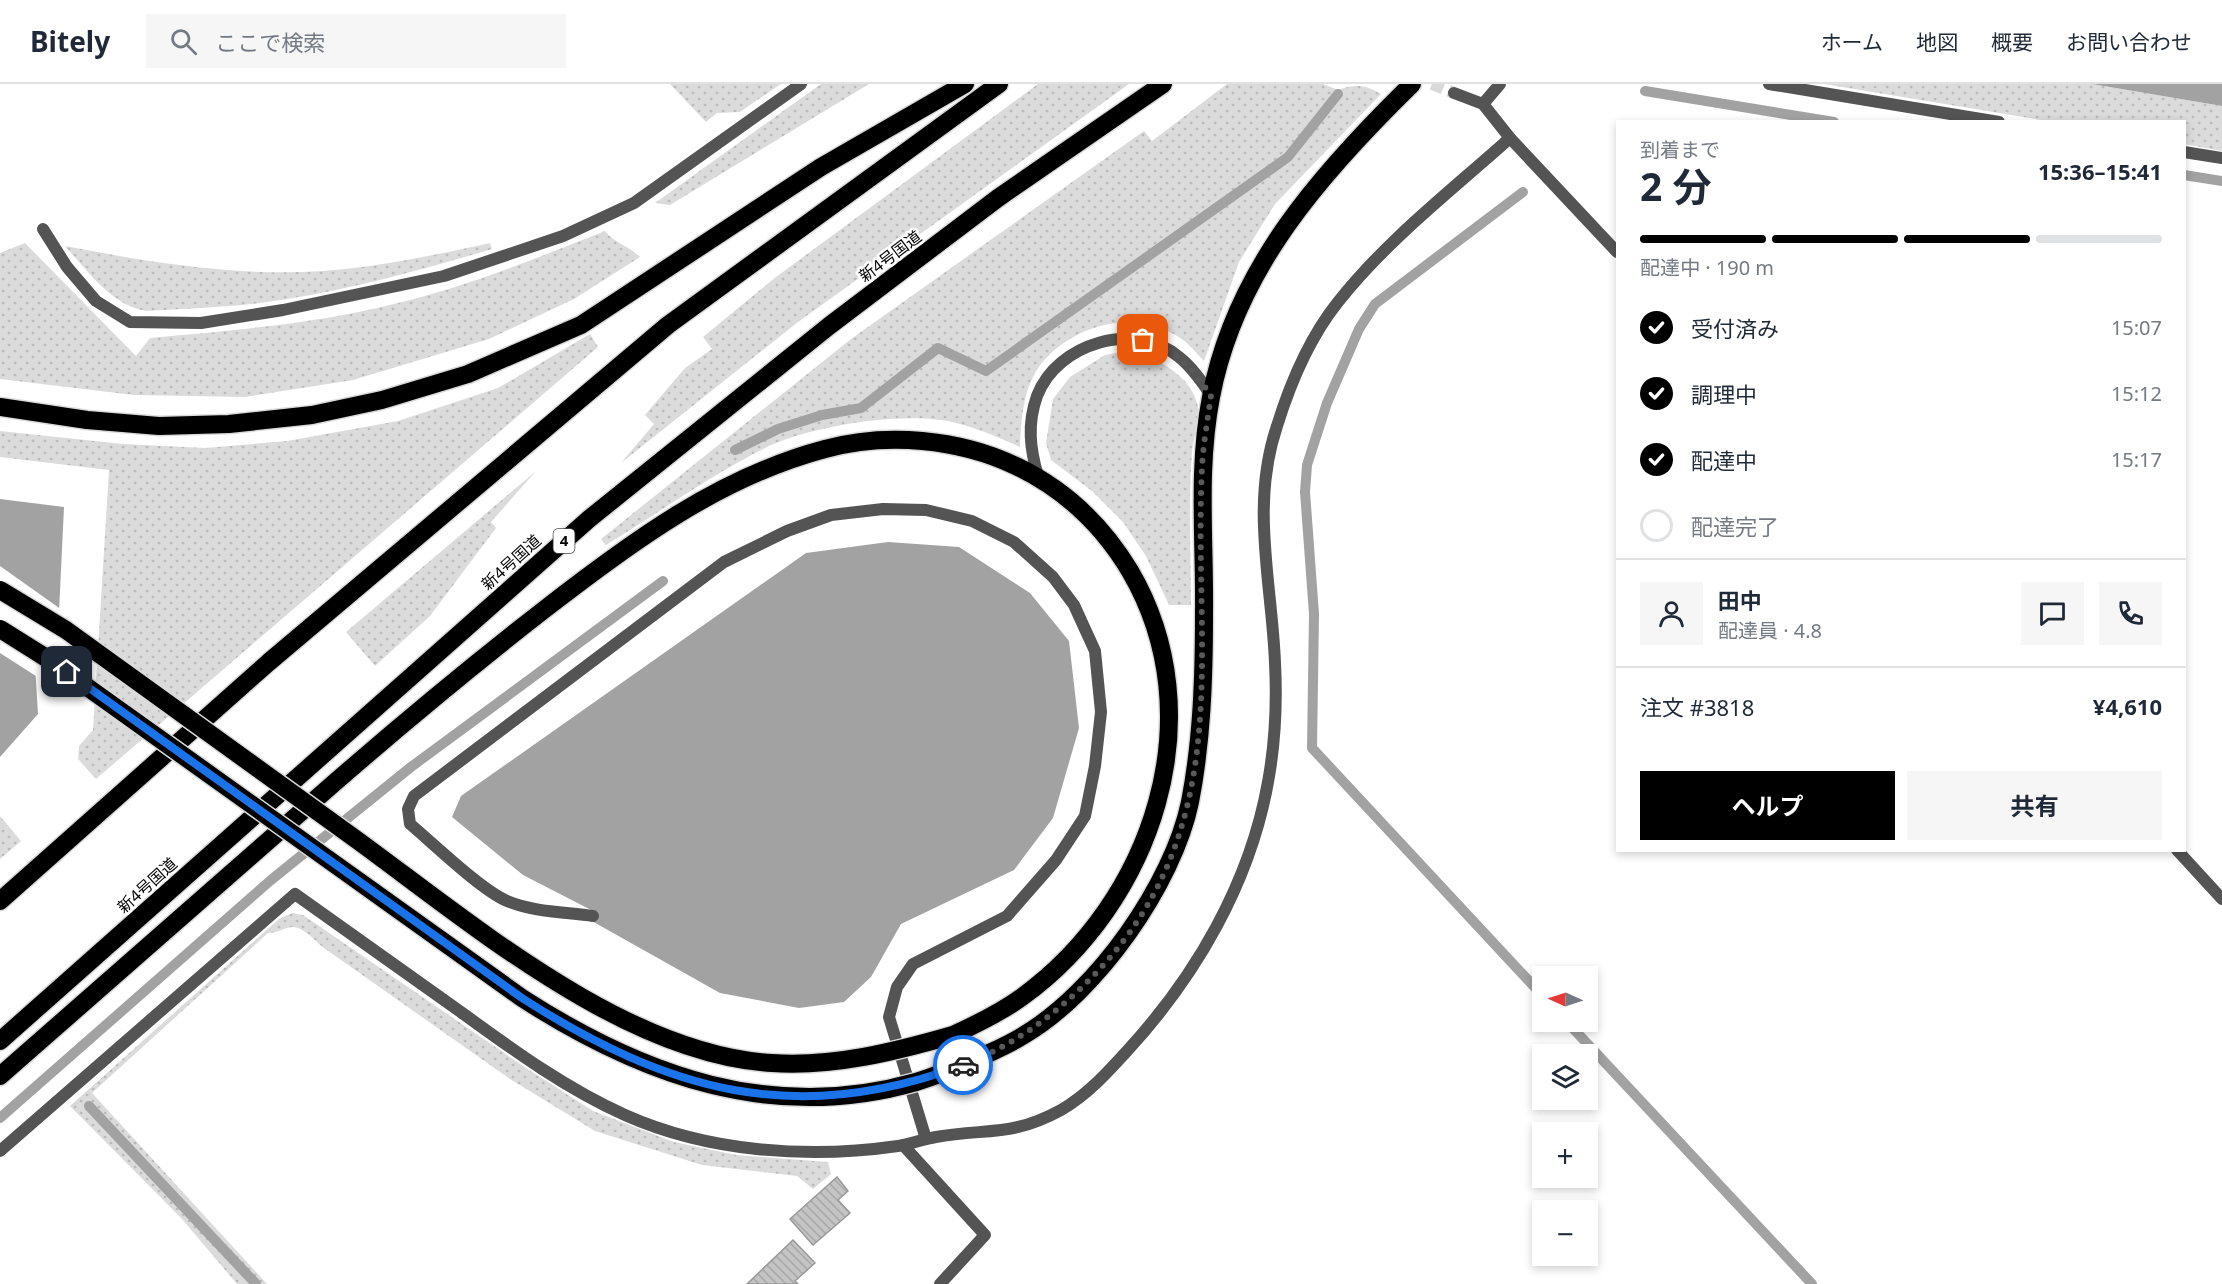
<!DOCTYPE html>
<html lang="ja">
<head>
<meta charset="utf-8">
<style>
  body { margin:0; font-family:"Noto Sans","Noto Sans JP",sans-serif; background:#f6f6f7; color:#1f2937; height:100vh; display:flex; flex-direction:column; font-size:22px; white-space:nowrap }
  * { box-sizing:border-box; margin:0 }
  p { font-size:20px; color:#747a83 }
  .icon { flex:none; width:33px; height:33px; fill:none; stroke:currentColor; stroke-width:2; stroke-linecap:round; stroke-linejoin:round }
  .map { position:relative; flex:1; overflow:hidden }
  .drawer { position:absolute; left:1616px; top:36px; width:570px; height:732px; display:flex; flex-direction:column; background:#fff; border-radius:0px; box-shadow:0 3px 9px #0003 }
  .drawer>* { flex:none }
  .needle { width:39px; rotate:273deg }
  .controls { position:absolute; left:1532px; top:882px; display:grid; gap:12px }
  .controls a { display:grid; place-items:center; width:66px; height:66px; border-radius:0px; background:#fff; box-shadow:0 3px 9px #0003; font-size:30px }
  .pin { position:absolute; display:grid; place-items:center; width:51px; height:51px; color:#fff; margin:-26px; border-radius:12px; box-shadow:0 3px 9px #0006 }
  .courier { position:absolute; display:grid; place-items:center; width:60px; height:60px; margin:-30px; border:4px solid #1a73e8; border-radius:50%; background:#fff; color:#222; box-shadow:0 2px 8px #0007 }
  .head em { font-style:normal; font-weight:700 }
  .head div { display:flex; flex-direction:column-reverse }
  .head { display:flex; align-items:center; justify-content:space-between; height:102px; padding:0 24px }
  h1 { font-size:39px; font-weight:700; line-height:45px }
  .bar { display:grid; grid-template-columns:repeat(4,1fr); gap:9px 6px; align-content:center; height:72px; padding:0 24px }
  .bar i { height:8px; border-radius:4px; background:#e0e1e3 }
  .bar .current { background:#000 }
  .bar p { grid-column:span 4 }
  .line { display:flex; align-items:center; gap:15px; padding:0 24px; border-top:2px solid #e0e1e3 }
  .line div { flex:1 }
  .round { display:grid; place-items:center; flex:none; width:63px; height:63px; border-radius:0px; background:#f6f6f7 }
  ol { padding:0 24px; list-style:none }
  li { display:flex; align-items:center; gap:18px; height:66px }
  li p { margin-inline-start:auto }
  li .icon { padding:6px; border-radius:50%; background:#000; color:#fff; stroke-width:4 }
  li:last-child { color:#747a83 }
  li i { width:33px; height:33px; border:3px solid #e0e1e3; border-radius:50% }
  .cta { display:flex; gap:12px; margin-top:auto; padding:12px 24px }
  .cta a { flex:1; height:69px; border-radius:0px; background:#000; color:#fff; font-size:24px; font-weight:700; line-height:69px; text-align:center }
  .cta a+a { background:#f6f6f7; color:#1f2937 }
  header { display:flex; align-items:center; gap:36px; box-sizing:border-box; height:84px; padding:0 30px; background:#fff; border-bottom:2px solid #e0e1e3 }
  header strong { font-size:28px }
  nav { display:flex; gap:33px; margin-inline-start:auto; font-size:21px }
  .search { width:420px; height:54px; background:#f6f6f7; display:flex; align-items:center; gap:15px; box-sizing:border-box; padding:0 21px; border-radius:0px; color:#747a83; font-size:22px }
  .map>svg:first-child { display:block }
  .grass { fill:url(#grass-dots) }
  .water { fill:#a2a2a2 }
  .pier { fill:#fff }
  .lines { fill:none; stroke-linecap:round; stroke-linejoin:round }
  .stream { stroke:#a2a2a2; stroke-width:10 }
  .building { fill:url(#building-back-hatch); stroke:#989898; stroke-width:1.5 }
  .street-tunnel { stroke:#d9d9d9; stroke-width:12; stroke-dasharray:12 6; stroke-linecap:butt }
  .highway-casing { stroke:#dbdbdb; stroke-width:21 }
  .lane { stroke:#545454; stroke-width:12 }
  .street { stroke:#545454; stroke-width:12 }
  .highway { stroke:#000; stroke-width:18 }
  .highway-bridge-casing { stroke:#dbdbdb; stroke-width:21; stroke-linecap:butt }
  .highway-bridge { stroke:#000; stroke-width:18 }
  .done { stroke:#595959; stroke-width:6; stroke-dasharray:0 10.8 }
  .route { stroke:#1a73e8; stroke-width:8 }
  .labels { text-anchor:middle; stroke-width:5; stroke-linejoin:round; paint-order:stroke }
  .shield { fill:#fff; stroke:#4c4c4c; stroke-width:1.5 }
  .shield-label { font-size:15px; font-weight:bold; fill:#000 }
  .street-label { font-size:16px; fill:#000; stroke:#fff }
</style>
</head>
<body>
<header>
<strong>Bitely</strong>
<div class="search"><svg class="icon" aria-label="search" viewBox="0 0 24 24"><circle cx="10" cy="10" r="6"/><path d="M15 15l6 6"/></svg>ここで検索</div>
<nav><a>ホーム</a><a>地図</a><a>概要</a><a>お問い合わせ</a></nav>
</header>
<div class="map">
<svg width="2222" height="1200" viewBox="0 0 2222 1200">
  <defs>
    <pattern id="grass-dots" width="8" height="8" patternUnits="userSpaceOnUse" patternTransform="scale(1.5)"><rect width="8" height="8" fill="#dbdbdb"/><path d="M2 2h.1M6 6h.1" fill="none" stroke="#bababa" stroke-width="1.8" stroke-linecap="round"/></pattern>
    <pattern id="building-back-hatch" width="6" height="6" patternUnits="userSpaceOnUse" patternTransform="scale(1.5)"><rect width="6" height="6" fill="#c4c4c4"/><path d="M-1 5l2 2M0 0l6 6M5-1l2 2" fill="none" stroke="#a7a7a7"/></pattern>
  </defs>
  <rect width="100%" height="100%" fill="#fff"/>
  <g class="grass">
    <polygon points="670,0 781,0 740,28 717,29 706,38"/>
    <polygon points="821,0 869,0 670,121 655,119"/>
    <polygon points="1038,0 1129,0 798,238 621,379 654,340 645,331 685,284 712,265 703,253 776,193"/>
    <path d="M1227,0H1323L1338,6C1354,0 1365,0 1381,10L1275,120L1239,178L1204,277C1196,269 1187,257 1177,252C1132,225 1073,241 1041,280C1023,303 1021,336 1020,363C998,353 977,344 952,338C903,327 807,342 761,366C708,393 657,430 606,461L601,455L851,255L1144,47L1152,57Z"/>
    <polygon points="1824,0 2092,0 2222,22 2222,67 2184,60 2184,38 2047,37"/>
    <path d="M605,147C613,158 629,162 640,173L574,215L489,255L353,296L245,313L134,311L0,295V169L25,159L136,272L150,254C234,246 317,240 398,219C469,202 537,174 605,147Z"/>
    <path d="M490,159L492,165C424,185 357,204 287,215C241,223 193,224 146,227C111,221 88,187 65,162C149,178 237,193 323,187C379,183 435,171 490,159Z"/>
    <polygon points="590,250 598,263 96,695 78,675 79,662 93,646 109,386 0,373 0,347 123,360 205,364 287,357 398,337 498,304"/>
    <path d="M1126,267C1152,271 1189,289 1197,319C1201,332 1193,355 1192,369C1188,419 1191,471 1191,521H1169L1146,472L1123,438L1092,407L1051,376L1046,359L1053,315L1070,293L1105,271Z"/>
    <polygon points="536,387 491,438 496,444 430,532 375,582 346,548"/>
    <polygon points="0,732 21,757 0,775"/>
    <path d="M293,829L303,831L523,982L593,1027L674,1058L736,1071L828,1078L831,1090L813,1105L797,1092L702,1081L595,1047L510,995L324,864C316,858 303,842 292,843C283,844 278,849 268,849L92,1009L267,1200H237L182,1135L70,1022L280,834Z"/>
  </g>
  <g class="water">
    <polygon points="2092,0 2222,0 2222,22"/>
    <polygon points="0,415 64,423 57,570 35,582 38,630 0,673"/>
    <polygon points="888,458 959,463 1030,509 1069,557 1079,644 1053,734 1014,786 901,840 871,893 844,918 799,924 720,909 590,836 595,828 523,791 452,733 461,712 806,469"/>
  </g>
  <polygon class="pier" points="0,482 62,526 60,571 38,584 39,594 0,569"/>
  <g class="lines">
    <g class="stream">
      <polyline points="1645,7 1834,38"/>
      <polyline points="2184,91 2222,97"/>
      <polyline points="1523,108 1375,220 1359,245 1327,319 1307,381 1305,408 1314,530 1312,664 1542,911"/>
      <polyline points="735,366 778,345 822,331 861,324 938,264 986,287 1288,73 1338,10"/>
      <polyline points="1567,938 1812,1200"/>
      <polyline points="89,1022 256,1200"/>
      <polyline points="0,1034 271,796 411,683 663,497"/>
    </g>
  </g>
  <g class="building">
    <polygon points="837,1093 848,1107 838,1116 850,1129 813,1161 790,1135"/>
    <polygon points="793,1156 815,1179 795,1197 798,1200 747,1200"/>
  </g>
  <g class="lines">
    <polyline class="street-tunnel" points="1432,0 1454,9"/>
    <g class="highway-casing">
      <g id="highway">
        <polyline points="0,323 87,336 159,342 229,340 312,331 382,316 468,290 581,241 821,83 965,0"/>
        <polyline points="0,817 269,578 668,241 999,0"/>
        <polyline points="0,957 589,435 829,242 998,114 1163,0"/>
        <path d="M968,979C986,970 1007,962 1024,951C1097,908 1173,800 1190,718C1202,656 1204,593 1204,530C1205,457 1197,385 1211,313C1235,185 1322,88 1412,0"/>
        <path d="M0,992C111,895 222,798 333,700C402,640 473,581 545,525C630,459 719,393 825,365C887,348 959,355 1016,382C1064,405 1103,442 1130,487C1215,632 1153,818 1022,913C1000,929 977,940 953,951"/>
      </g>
    </g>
    <g class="lane">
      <path d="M1038,392C1030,365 1027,340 1037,312C1057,259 1135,236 1179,273C1192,283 1202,298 1211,311"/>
      <path d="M593,832C565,828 533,828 507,817C480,805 434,760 410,740L408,725L414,712L724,478L787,447L831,431L883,425L926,426L972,437L1014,458L1053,493L1074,521L1095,567L1101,628L1095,682L1085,732L1056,776L1007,832L913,880L897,903L889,933L926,1055"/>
    </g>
    <g class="street">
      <polyline points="1769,0 1999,38"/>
      <polyline points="1454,9 1483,20 1510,54 1617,168"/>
      <polyline points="1483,20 1500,0"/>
      <polyline points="2184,68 2222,74"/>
      <polyline points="43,145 67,183 96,217 130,238 201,239 283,226 444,192 563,152 634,119 801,0"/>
      <polyline points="2177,766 2222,815"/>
      <polyline points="903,1061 985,1151 940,1200"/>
      <path d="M0,1067L295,810C352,850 408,891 465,931C516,968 567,1005 625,1031C708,1068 808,1075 898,1062C911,1060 923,1055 936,1053C987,1044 1012,1053 1061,1026C1087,1011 1107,989 1127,967C1196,892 1250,799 1268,698C1275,660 1277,618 1275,579C1272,499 1250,422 1277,342C1290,300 1310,253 1338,218C1387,156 1452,106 1510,54"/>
    </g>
    <use href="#highway" class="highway"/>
    <g class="highway-bridge-casing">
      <g id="highway-bridge">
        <path d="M0,506L66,546C163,616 260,686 357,756C471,839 626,971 772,979C834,983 894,968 953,951"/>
        <path d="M0,545L48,575L522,914C643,992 773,1039 916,998C934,993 951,985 968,979"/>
      </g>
    </g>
    <use href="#highway-bridge" class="highway-bridge"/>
  </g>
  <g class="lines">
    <path class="done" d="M963,981C1015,961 1058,929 1096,889C1238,739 1193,567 1202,384C1203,360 1208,335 1211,311C1190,283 1178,267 1143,256"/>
    <path class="route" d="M67,588L522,914C667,1007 796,1044 963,981"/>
  </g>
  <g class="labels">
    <rect class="shield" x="553.5" y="445" width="21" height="24" rx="4.5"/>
    <g class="shield-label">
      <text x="564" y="462">4</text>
    </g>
    <g class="street-label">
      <text transform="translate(890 172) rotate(-37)" y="6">新4号国道</text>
      <text transform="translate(511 478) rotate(-42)" y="6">新4号国道</text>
      <text transform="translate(147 801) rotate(-42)" y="6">新4号国道</text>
    </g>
  </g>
</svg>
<div class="controls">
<a><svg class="needle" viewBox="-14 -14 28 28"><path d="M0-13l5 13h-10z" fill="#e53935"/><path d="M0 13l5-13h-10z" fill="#747a83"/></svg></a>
<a><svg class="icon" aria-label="layers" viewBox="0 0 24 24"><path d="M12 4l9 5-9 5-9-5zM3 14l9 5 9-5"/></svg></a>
<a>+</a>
<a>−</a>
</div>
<div class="pin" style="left:1143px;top:256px;background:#ea580c"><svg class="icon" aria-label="bag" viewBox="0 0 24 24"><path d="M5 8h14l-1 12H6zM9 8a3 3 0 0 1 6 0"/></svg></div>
<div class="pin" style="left:67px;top:588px;background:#1f2937"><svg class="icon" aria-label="home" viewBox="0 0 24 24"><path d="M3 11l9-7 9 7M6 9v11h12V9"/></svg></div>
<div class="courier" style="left:963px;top:981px"><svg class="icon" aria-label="car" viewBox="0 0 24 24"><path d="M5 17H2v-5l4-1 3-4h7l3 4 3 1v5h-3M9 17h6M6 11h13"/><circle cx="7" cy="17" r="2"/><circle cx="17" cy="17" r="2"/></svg></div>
<section class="drawer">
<div class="head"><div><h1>2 分</h1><p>到着まで</p></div><em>15:36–15:41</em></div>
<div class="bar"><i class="current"></i><i class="current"></i><i class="current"></i><i></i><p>配達中 · 190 m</p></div>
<ol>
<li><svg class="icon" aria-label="check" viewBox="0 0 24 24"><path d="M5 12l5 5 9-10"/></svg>受付済み<p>15:07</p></li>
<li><svg class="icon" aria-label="check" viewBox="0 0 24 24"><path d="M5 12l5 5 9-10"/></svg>調理中<p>15:12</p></li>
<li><svg class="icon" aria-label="check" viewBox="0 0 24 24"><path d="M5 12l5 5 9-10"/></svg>配達中<p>15:17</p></li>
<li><i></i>配達完了</li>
</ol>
<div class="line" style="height:108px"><a class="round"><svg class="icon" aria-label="person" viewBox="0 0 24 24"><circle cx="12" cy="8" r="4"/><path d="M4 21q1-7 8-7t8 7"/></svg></a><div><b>田中</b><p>配達員 · 4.8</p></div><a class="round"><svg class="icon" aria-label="chat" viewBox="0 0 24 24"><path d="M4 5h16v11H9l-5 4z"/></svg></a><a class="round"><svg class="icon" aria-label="phone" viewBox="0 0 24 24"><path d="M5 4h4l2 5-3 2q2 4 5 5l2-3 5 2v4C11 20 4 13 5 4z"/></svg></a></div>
<div class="line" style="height:78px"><div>注文 #3818</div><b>¥4,610</b></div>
<div class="cta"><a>ヘルプ</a><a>共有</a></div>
</section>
</div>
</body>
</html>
